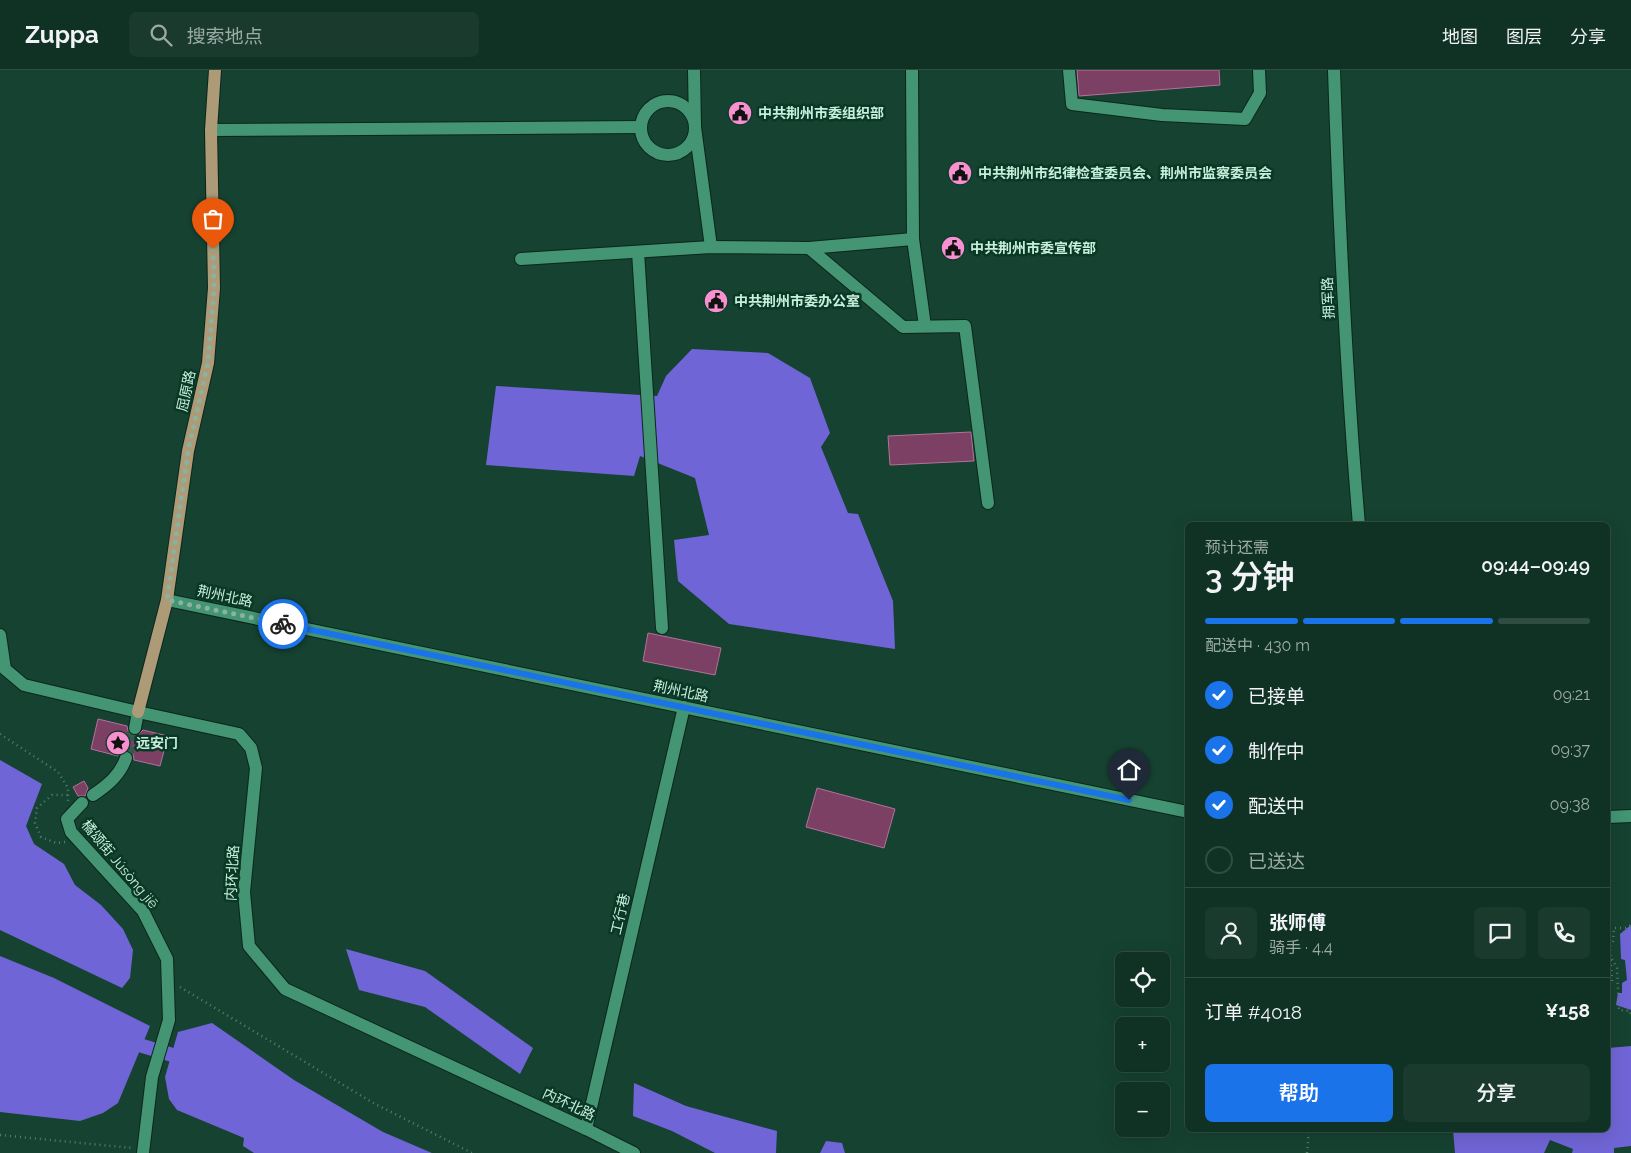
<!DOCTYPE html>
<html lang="zh">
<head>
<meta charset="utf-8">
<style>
  body { margin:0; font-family:Raleway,"Noto Sans SC",sans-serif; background:#193a2d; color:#f1f3f6; height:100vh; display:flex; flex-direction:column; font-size:19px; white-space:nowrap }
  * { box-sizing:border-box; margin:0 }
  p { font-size:16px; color:#9caaa7 }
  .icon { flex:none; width:28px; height:28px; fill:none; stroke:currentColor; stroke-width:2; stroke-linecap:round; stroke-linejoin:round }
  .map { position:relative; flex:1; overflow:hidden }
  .drawer { position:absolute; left:1185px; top:452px; width:425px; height:610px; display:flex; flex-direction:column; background:#103225; border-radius:8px; box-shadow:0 5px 20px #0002,0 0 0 1px #304d42 }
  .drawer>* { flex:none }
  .buttons { position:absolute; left:1115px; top:882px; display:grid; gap:10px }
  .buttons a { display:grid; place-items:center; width:55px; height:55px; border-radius:8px; background:#103225; box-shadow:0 5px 20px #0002,0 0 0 1px #304d42; font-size:25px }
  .pin { position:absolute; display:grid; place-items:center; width:42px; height:42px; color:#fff; margin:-51px -21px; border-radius:50% 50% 50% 0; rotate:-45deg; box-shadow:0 0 5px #0007 }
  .pin .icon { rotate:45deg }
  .courier { position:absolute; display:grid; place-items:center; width:50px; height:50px; margin:-25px; border:4px solid #1a73e8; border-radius:50%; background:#fff; color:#222; box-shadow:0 1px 6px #0007 }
  .summary em { font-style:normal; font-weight:600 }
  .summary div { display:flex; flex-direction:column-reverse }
  .summary { display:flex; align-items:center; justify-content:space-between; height:85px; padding:0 20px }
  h1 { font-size:32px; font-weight:600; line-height:38px }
  .bar { display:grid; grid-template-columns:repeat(4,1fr); gap:8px 5px; align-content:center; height:60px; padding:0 20px }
  .bar i { height:6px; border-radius:4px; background:#304d42 }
  .bar .current { background:#1a73e8 }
  .bar p { grid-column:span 4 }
  .line { display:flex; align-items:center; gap:12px; padding:0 20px; border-top:1px solid #304d42 }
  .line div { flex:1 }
  .round { display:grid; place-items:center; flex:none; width:52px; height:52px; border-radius:8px; background:#193a2d }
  ol { padding:0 20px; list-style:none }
  li { display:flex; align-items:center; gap:15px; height:55px }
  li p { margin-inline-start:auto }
  li .icon { padding:5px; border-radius:50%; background:#1a73e8; color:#fff; stroke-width:4 }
  li:last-child { color:#9caaa7 }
  li i { width:28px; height:28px; border:2px solid #304d42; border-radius:50% }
  .cta { display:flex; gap:10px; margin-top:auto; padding:10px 20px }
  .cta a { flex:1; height:58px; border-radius:8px; background:#1a73e8; color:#fff; font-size:20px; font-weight:600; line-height:58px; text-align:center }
  .cta a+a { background:#193a2d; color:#f1f3f6 }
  header { display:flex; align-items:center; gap:30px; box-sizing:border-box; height:70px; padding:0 25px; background:#103225; border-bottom:1px solid #304d42 }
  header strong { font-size:24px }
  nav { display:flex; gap:28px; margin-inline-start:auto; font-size:18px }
  .search { width:350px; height:45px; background:#193a2d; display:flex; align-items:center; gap:12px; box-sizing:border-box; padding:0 18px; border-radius:8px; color:#9caaa7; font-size:19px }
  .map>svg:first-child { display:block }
  .water { fill:#7065d6 }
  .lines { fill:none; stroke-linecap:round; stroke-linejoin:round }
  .canal { stroke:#7065d6; stroke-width:14 }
  .building { fill:#7c4065; stroke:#b37298 }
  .minor-tunnel { stroke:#315c4b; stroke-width:12; stroke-dasharray:12 6; stroke-linecap:butt }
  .minor-casing { stroke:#0c261b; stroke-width:14 }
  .major-casing { stroke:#0c261b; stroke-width:14 }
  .path { stroke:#57816f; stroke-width:2.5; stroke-dasharray:1 4; stroke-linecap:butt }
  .minor { stroke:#439574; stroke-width:12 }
  .major { stroke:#ad9a77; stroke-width:12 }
  .done { stroke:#8ab2a0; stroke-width:5; stroke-dasharray:0 9 }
  .route { stroke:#1a73e8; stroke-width:6 }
  .labels { text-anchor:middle; stroke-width:5; stroke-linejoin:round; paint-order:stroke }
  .poi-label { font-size:14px; font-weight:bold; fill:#c8efdc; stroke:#093827; text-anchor:start }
  .street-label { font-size:14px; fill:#c8efdc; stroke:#093827 }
</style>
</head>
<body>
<header>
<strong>Zuppa</strong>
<div class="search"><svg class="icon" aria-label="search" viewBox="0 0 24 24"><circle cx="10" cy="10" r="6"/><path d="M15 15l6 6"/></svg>搜索地点</div>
<nav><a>地图</a><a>图层</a><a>分享</a></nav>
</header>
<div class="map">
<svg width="1631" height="1083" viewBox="0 0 1631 1083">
  <rect width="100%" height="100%" fill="#164231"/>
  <g class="water">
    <polygon points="692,279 768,283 810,308 830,363 821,377 848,443 858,444 893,531 895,579 729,554 678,511 674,470 709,465 695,408 640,386 634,406 486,395 496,316 657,326 666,306"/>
    <polygon points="0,690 42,714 26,756 34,774 64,794 75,815 101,835 123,859 133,880 130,908 122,918 0,860"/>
    <polygon points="1631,855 1631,940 1616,935 1618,923 1622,923 1622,913 1627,910 1625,890 1621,889 1620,864"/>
    <polygon points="346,879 425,901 533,978 520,1004 425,937 359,920"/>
    <polygon points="0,886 54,908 150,956 118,1033 103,1043 80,1051 0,1042"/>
    <polygon points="212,953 294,1010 383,1062 432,1083 254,1083 243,1076 244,1068 177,1040 169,1029 165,1007 178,962"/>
    <polygon points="1631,976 1631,1076 1614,1078 1614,1083 1572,1083 1573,1079 1550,1070 1544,1083 1455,1083 1453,1060 1608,1060 1608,978"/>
    <polygon points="634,1013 686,1036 777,1061 776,1083 715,1083 672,1061 633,1046"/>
    <polygon points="826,1071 842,1073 845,1083 820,1083"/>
  </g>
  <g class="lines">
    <polyline class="canal" points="126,971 189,990"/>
  </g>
  <g class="building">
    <polygon points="1077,0 1219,0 1220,15 1079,26"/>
    <polygon points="971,362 974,391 890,395 888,366"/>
    <polygon points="648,563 721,578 715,605 643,591"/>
    <polygon points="98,649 127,656 128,661 133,666 138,665 143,660 168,666 160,696 134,690 133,683 129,680 121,681 118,686 91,679"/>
    <polygon points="84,711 88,718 85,726 78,726 73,717"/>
    <polygon points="817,718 895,739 884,778 806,757"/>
  </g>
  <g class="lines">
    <polyline class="minor-tunnel" points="126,688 135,658"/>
    <g class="minor-casing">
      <g id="minor">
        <polyline points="694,0 695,57 711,177"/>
        <polyline points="1069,0 1072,34 1162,45 1245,49 1260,23 1259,0"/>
        <path d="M1334,0C1339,152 1346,304 1359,455"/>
        <circle cx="668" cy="58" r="27"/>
        <polyline points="211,60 640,57"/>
        <polyline points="913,169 925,256"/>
        <polyline points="809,178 903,257 965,256 988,433"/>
        <polyline points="638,182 662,558"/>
        <polyline points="521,189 711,177 809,178 913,169 912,0"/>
        <polyline points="167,530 1188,742"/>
        <polyline points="0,565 5,599 24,615 138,642 239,664 251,678 256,698 244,822 249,876 285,919 586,1059 634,1083"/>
        <polyline points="135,658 138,642"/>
        <path d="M93,725C108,715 120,705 126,688"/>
        <polyline points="82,733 67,749 71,762 143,841 167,889 169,950 152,1007 143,1083"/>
        <polyline points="1608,747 1631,746"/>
        <polyline points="586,1059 684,637"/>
      </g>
    </g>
    <g class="major-casing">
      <polyline id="major" points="138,642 167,530 188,381 208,293 214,218 211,60 215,0"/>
    </g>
    <g class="path">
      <polyline points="0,664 58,702 68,718 68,731"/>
      <polyline points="65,772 56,773 41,767 35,753 37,738 52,725 68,725"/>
      <polyline points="1612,889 1617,898 1619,940 1630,941 1631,946"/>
      <polyline points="1612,911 1610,876 1613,871 1614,858 1626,858 1631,855"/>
      <polyline points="180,917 375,1034 472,1083"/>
      <polyline points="0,1065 132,1078"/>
      <polyline points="1307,1083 1309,1060"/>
    </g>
    <use href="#minor" class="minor"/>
    <use href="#major" class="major"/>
  </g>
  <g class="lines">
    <polyline class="done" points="213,179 214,218 208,293 188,381 167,530 283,554"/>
    <polyline class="route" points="283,554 1129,730"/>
  </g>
  <defs>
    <g id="civic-disc" transform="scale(1.25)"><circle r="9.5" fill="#f790ce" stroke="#093827"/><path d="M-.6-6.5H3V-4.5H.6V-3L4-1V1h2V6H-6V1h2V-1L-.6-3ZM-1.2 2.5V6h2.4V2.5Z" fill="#111"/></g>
    <g id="sight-disc" transform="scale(1.25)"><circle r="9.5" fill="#f790ce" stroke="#093827"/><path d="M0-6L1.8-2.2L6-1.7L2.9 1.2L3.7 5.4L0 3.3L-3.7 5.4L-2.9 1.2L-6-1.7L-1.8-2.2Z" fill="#111"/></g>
  </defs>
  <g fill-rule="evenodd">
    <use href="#civic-disc" x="740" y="43"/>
    <use href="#civic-disc" x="960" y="103"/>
    <use href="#civic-disc" x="953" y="178"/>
    <use href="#civic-disc" x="716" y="231"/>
    <use href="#sight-disc" x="118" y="673"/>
  </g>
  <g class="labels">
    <g class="poi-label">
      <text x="758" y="48">中共荆州市委组织部</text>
      <text x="978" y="108">中共荆州市纪律检查委员会、荆州市监察委员会</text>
      <text x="970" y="183">中共荆州市委宣传部</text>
      <text x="734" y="236">中共荆州市委办公室</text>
      <text x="136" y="678">远安门</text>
    </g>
    <g class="street-label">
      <text transform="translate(1328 228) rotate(-93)" y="5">拥军路</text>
      <text transform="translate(186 321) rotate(-78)" y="5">屈原路</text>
      <text transform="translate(225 526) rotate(12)" y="5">荆州北路</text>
      <text transform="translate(681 621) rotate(12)" y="5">荆州北路</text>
      <text transform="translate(120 794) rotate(50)" y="5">橘颂街 Júsòng jiē</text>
      <text transform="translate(232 803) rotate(-87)" y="5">内环北路</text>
      <text transform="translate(620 844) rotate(-77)" y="5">工行巷</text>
      <text transform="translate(569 1034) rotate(25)" y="5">内环北路</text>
    </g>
  </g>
</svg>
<div class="buttons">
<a><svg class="icon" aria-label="locate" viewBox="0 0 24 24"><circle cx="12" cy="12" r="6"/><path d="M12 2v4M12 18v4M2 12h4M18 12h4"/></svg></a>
<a>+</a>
<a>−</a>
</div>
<div class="pin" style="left:213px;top:179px;background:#ea580c"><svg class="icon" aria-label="bag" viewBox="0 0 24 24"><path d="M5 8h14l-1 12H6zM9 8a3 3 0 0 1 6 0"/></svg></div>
<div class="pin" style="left:1129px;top:730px;background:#1f2937"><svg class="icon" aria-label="home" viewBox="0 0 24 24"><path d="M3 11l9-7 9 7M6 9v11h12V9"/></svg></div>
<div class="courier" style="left:283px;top:554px"><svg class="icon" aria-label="bike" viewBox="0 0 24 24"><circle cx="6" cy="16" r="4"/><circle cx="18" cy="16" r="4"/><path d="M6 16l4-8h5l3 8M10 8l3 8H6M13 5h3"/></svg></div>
<section class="drawer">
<div class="summary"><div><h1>3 分钟</h1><p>预计还需</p></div><em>09:44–09:49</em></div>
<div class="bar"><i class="current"></i><i class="current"></i><i class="current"></i><i></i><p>配送中 · 430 m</p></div>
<ol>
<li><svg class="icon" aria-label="check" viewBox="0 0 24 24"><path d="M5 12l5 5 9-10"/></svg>已接单<p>09:21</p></li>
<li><svg class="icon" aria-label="check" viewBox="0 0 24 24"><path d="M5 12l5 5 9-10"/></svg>制作中<p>09:37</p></li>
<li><svg class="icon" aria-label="check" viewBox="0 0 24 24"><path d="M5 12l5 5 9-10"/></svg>配送中<p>09:38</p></li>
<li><i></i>已送达</li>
</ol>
<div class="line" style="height:90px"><a class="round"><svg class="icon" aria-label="person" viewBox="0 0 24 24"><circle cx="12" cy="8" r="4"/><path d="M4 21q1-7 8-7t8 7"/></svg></a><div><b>张师傅</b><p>骑手 · 4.4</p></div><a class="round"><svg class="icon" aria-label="chat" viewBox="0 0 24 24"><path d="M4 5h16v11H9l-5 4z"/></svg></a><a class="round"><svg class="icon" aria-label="phone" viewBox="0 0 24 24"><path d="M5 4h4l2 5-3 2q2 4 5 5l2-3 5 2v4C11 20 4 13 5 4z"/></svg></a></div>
<div class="line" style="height:65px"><div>订单 #4018</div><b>¥158</b></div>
<div class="cta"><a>帮助</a><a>分享</a></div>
</section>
</div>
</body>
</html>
